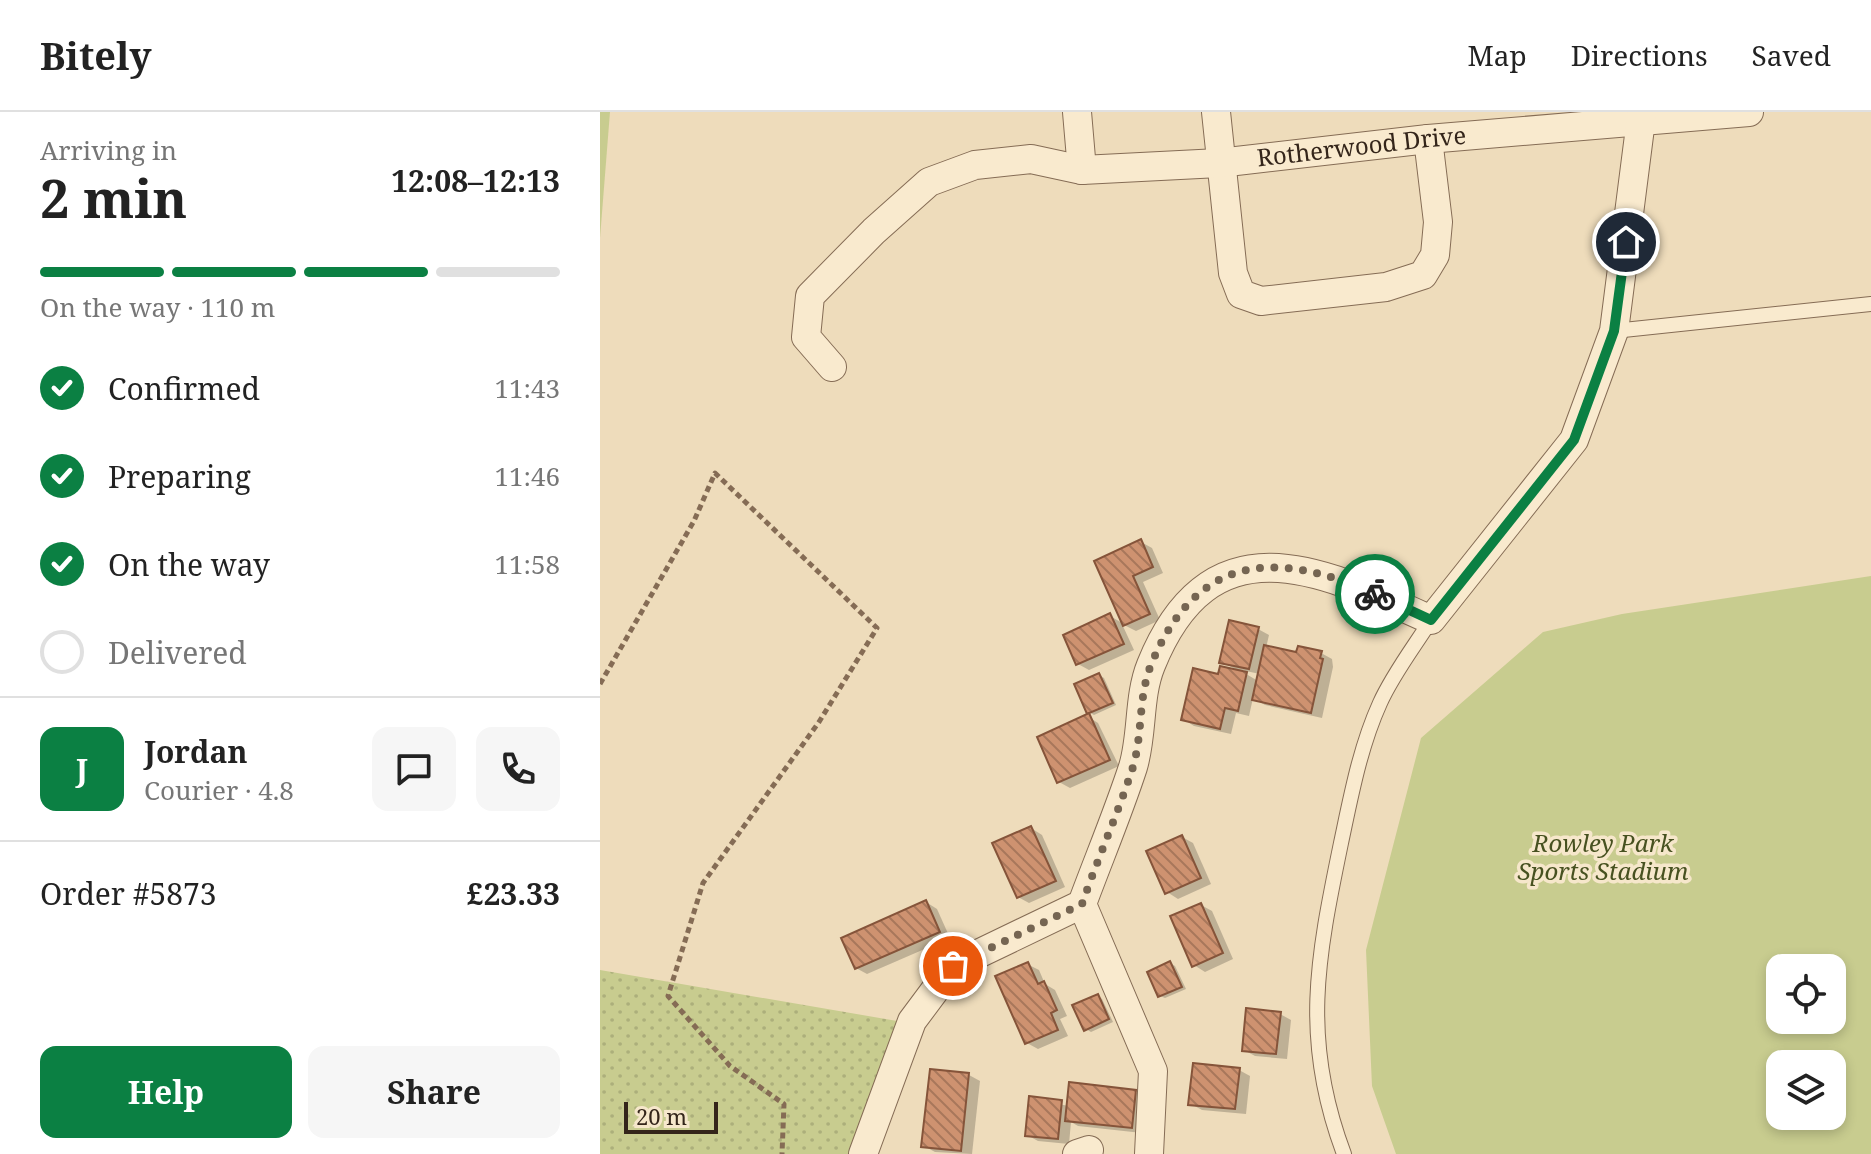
<!DOCTYPE html>
<html lang="en">
<head>
<meta charset="utf-8">
<style>
  body { margin:0; font-family:"Noto Serif",serif; background:#f6f6f6; color:#222; height:100vh; display:flex; flex-direction:column; font-size:30px; white-space:nowrap }
  * { box-sizing:border-box; margin:0 }
  p { font-size:26px; color:#767676 }
  .icon { flex:none; width:44px; height:44px; fill:none; stroke:currentColor; stroke-width:2; stroke-linecap:round; stroke-linejoin:round }
  .map { position:relative; flex:1; overflow:hidden }
  .panel { display:flex; flex-direction:column; background:#fff; width:600px }
  .panel>* { flex:none }
  .controls { position:absolute; left:1166px; top:842px; display:grid; gap:16px }
  .controls a { display:grid; place-items:center; width:80px; height:80px; border-radius:16px; background:#fff; box-shadow:0 4px 12px #0003; font-size:40px }
  .scale { position:absolute; left:24px; bottom:20px; width:94px; box-sizing:border-box; padding-left:8px; border:4px solid #34251a; border-top:0; font-size:22px; line-height:28px; white-space:nowrap; color:#34251a; -webkit-text-stroke:6px #f6e7cb; paint-order:stroke }
  .pin { position:absolute; display:grid; place-items:center; width:68px; height:68px; color:#fff; margin:-34px; border:4px solid #fff; border-radius:50%; box-shadow:0 2px 8px #0007 }
  .courier { position:absolute; display:grid; place-items:center; width:80px; height:80px; margin:-40px; border:6px solid #0b8043; border-radius:50%; background:#fff; color:#222; box-shadow:0 2px 10px #0007 }
  .summary em { font-style:normal; font-weight:700 }
  .summary div { display:flex; flex-direction:column-reverse }
  .summary { display:flex; align-items:center; justify-content:space-between; height:136px; padding:0 40px }
  h1 { font-size:52px; font-weight:700; line-height:60px }
  .bar { display:grid; grid-template-columns:repeat(4,1fr); gap:12px 8px; align-content:center; height:96px; padding:0 40px }
  .bar i { height:10px; border-radius:6px; background:#e0e0e0 }
  .bar .selected { background:#0b8043 }
  .bar p { grid-column:span 4 }
  .line { display:flex; align-items:center; gap:20px; padding:0 40px; border-top:2px solid #e0e0e0 }
  .line div { flex:1 }
  .round { display:grid; place-items:center; flex:none; width:84px; height:84px; border-radius:16px; background:#f6f6f6 }
  ol { padding:0 40px; list-style:none }
  li { display:flex; align-items:center; gap:24px; height:88px }
  li p { margin-inline-start:auto }
  li .icon { padding:8px; border-radius:50%; background:#0b8043; color:#fff; stroke-width:4 }
  li:last-child { color:#767676 }
  li i { width:44px; height:44px; border:4px solid #e0e0e0; border-radius:50% }
  .button { display:flex; gap:16px; margin-top:auto; padding:16px 40px }
  .button a { flex:1; height:92px; border-radius:16px; background:#0b8043; color:#fff; font-size:32px; font-weight:700; line-height:92px; text-align:center }
  .button a+a { background:#f6f6f6; color:#222 }
  header { display:flex; align-items:center; gap:48px; box-sizing:border-box; height:112px; padding:0 40px; background:#fff; border-bottom:2px solid #e0e0e0 }
  header strong { font-size:38px }
  nav { display:flex; gap:44px; margin-inline-start:auto; font-size:28px }
  main { display:flex; flex:1; min-height:0 }
  .map>svg:first-child { display:block }
  .grass { fill:url(#grass-dots) }
  .green { fill:#c8cc8f; fill-rule:evenodd }
  .shadow { fill:#0003; fill-rule:evenodd }
  .building { fill:url(#building-back-hatch); stroke:#85543a; stroke-width:2 }
  .lines { fill:none; stroke-linecap:round; stroke-linejoin:round }
  .service-casing { stroke:#856c55; stroke-width:16 }
  .minor-casing { stroke:#856c55; stroke-width:30 }
  .path { stroke:#856c55; stroke-width:5; stroke-dasharray:6 4; stroke-linecap:butt }
  .service { stroke:#f9eace; stroke-width:14 }
  .minor { stroke:#f9eace; stroke-width:28 }
  .done { stroke:#756552; stroke-width:8; stroke-dasharray:0 14.4 }
  .route { stroke:#0b8043; stroke-width:10 }
  .labels { text-anchor:middle; stroke-width:7; stroke-linejoin:round; paint-order:stroke }
  .street-label { font-size:24px; fill:#34251a; stroke:#f6e7cb }
  .park-label { font-size:24px; font-style:italic; fill:#475120; stroke:#f6e7cb }
</style>
</head>
<body>
<header>
<strong>Bitely</strong>
<nav><a>Map</a><a>Directions</a><a>Saved</a></nav>
</header>
<main>
<section class="panel">
<div class="summary"><div><h1>2 min</h1><p>Arriving in</p></div><em>12:08–12:13</em></div>
<div class="bar"><i class="selected"></i><i class="selected"></i><i class="selected"></i><i></i><p>On the way · 110 m</p></div>
<ol>
<li><svg class="icon" aria-label="check" viewBox="0 0 24 24"><path d="M5 12l5 5 9-10"/></svg>Confirmed<p>11:43</p></li>
<li><svg class="icon" aria-label="check" viewBox="0 0 24 24"><path d="M5 12l5 5 9-10"/></svg>Preparing<p>11:46</p></li>
<li><svg class="icon" aria-label="check" viewBox="0 0 24 24"><path d="M5 12l5 5 9-10"/></svg>On the way<p>11:58</p></li>
<li><i></i>Delivered</li>
</ol>
<div class="line" style="height:144px"><b class="round" style="background:#0b8043;color:#fff">J</b><div><b>Jordan</b><p>Courier · 4.8</p></div><a class="round"><svg class="icon" aria-label="chat" viewBox="0 0 24 24"><path d="M4 5h16v11H9l-5 4z"/></svg></a><a class="round"><svg class="icon" aria-label="phone" viewBox="0 0 24 24"><path d="M5 4h4l2 5-3 2q2 4 5 5l2-3 5 2v4C11 20 4 13 5 4z"/></svg></a></div>
<div class="line" style="height:104px"><div>Order #5873</div><b>£23.33</b></div>
<div class="button"><a>Help</a><a>Share</a></div>
</section>
<div class="map">
<svg width="1271" height="1042" viewBox="0 0 1271 1042">
  <defs>
    <pattern id="grass-dots" width="8" height="8" patternUnits="userSpaceOnUse" patternTransform="scale(2)"><rect width="8" height="8" fill="#c8cc8f"/><path d="M2 2h.1M6 6h.1" fill="none" stroke="#acaf7b" stroke-width="1.8" stroke-linecap="round"/></pattern>
    <pattern id="building-back-hatch" width="6" height="6" patternUnits="userSpaceOnUse" patternTransform="scale(2)"><rect width="6" height="6" fill="#ce9270"/><path d="M-1 5l2 2M0 0l6 6M5-1l2 2" fill="none" stroke="#a8775b"/></pattern>
  </defs>
  <rect width="100%" height="100%" fill="#eedcbb"/>
  <polygon class="grass" points="0,858 303,910 252,1042 0,1042"/>
  <g class="green">
    <polygon points="0,0 10,0 0,126"/>
    <path d="M1271,464V1042H796L772,974L766,838L821,626L943,520L1022,502ZM1232,856V908H1180V856ZM1232,952V1004H1180V952Z"/>
  </g>
  <g class="shadow">
    <polygon points="541,430 552,436 563,461 543,470 560,508 536,519 522,512 534,538 489,558 478,552 510,504 524,512 496,450"/>
    <path d="M658,517L669,523L666,536L698,543L721,541L732,547L733,555L722,606L665,593L653,586L649,604L636,601L631,622L594,614L583,607L620,564L639,559L622,550ZM641,558L660,562L658,569L641,559Z"/>
    <polygon points="499,563 504,566 516,593 494,603 489,600"/>
    <polygon points="487,604 498,611 519,654 470,676 459,670"/>
    <polygon points="431,716 442,723 465,775 429,791 418,785"/>
    <polygon points="582,725 593,731 611,772 578,787 567,780"/>
    <polygon points="326,790 337,797 350,826 267,862 256,856"/>
    <polygon points="601,793 612,799 633,847 605,860 594,853"/>
    <polygon points="570,851 575,854 586,877 565,886 560,884"/>
    <polygon points="427,852 439,858 445,872 455,878 467,904 460,907 468,924 438,937 427,931"/>
    <polygon points="498,884 502,887 513,910 491,920 486,917"/>
    <polygon points="680,902 691,908 687,947 655,944 644,938"/>
    <polygon points="639,958 650,964 646,1002 602,998 591,992"/>
    <polygon points="332,959 369,963 380,969 372,1042 335,1040 324,1034"/>
    <polygon points="535,980 546,986 542,1021 478,1014 471,1010 469,1032 438,1029 427,1023 431,987 469,994"/>
  </g>
  <g class="building">
    <polygon points="541,427 553,455 533,464 550,502 523,514 494,449"/>
    <polygon points="510,501 524,532 476,553 463,523"/>
    <polygon points="629,508 659,515 649,557 619,551"/>
    <polygon points="664,533 696,540 698,534 722,539 720,546 723,547 711,601 652,588"/>
    <polygon points="620,554 647,560 638,599 625,596 620,617 581,608 593,556 618,562"/>
    <polygon points="499,561 513,591 487,602 474,572"/>
    <polygon points="489,601 510,648 457,671 437,625"/>
    <polygon points="431,714 456,769 417,786 392,731"/>
    <polygon points="582,723 601,766 565,782 546,739"/>
    <polygon points="326,788 340,820 255,857 241,826"/>
    <polygon points="601,791 623,841 592,855 570,804"/>
    <polygon points="570,849 582,875 558,885 547,860"/>
    <polygon points="428,850 438,872 444,869 457,898 451,901 458,918 425,932 395,864"/>
    <polygon points="498,882 509,907 484,919 472,893"/>
    <polygon points="646,896 681,900 676,942 642,939"/>
    <polygon points="593,951 640,956 635,997 588,993"/>
    <polygon points="330,957 369,961 361,1039 321,1035"/>
    <polygon points="469,970 536,978 532,1016 465,1009"/>
    <polygon points="429,984 462,988 458,1027 425,1024"/>
  </g>
  <g class="lines">
    <g class="service-casing">
      <g id="service">
        <polyline points="1014,219 1271,192"/>
        <path d="M744,1042C701,928 717,847 741,731C751,684 760,635 780,591C793,562 814,535 831,508"/>
      </g>
    </g>
    <g class="minor-casing">
      <g id="minor">
        <polyline points="477,0 482,58"/>
        <polyline points="616,0 633,161 641,182 661,189 786,175 823,163 835,143 838,110 828,27"/>
        <path id="s1" d="M232,255L206,225L210,184L274,119L329,70L375,53L431,47L482,58L619,51L828,27L1149,0"/>
        <polyline points="482,792 553,959 549,1042"/>
        <path d="M263,1042L312,909L353,854L482,792C499,746 518,701 533,655C543,622 538,585 551,553C611,405 720,457 831,508L974,328L1014,219L1042,0"/>
        <polyline points="477,1042 489,1038"/>
      </g>
    </g>
    <polyline class="path" points="0,572 94,409 115,361 277,516 219,610 103,771 68,884 130,954 184,992 182,1042"/>
    <use href="#service" class="service"/>
    <use href="#minor" class="minor"/>
  </g>
  <g class="lines">
    <path class="done" d="M353,854L482,792C498,746 518,701 533,655C543,621 538,585 551,553C596,442 676,437 775,482"/>
    <polyline class="route" points="775,482 831,508 974,328 1014,219 1026,130"/>
  </g>
  <g class="labels">
    <g class="street-label">
      <text dy="8" stroke="none"><textPath href="#s1" startOffset="684">Rotherwood Drive</textPath></text>
    </g>
    <g class="park-label">
      <text x="1003" y="740">Rowley Park<tspan x="1003" dy="28">Sports Stadium</tspan></text>
    </g>
  </g>
</svg>
<div class="controls">
<a><svg class="icon" aria-label="locate" viewBox="0 0 24 24"><circle cx="12" cy="12" r="6"/><path d="M12 2v4M12 18v4M2 12h4M18 12h4"/></svg></a>
<a><svg class="icon" aria-label="layers" viewBox="0 0 24 24"><path d="M12 4l9 5-9 5-9-5zM3 14l9 5 9-5"/></svg></a>
</div>
<div class="scale">20 m</div>
<div class="pin" style="left:353px;top:854px;background:#ea580c"><svg class="icon" aria-label="bag" viewBox="0 0 24 24"><path d="M5 8h14l-1 12H6zM9 8a3 3 0 0 1 6 0"/></svg></div>
<div class="pin" style="left:1026px;top:130px;background:#1f2937"><svg class="icon" aria-label="home" viewBox="0 0 24 24"><path d="M3 11l9-7 9 7M6 9v11h12V9"/></svg></div>
<div class="courier" style="left:775px;top:482px"><svg class="icon" aria-label="bike" viewBox="0 0 24 24"><circle cx="6" cy="16" r="4"/><circle cx="18" cy="16" r="4"/><path d="M6 16l4-8h5l3 8M10 8l3 8H6M13 5h3"/></svg></div>
</div>
</main>
</body>
</html>
